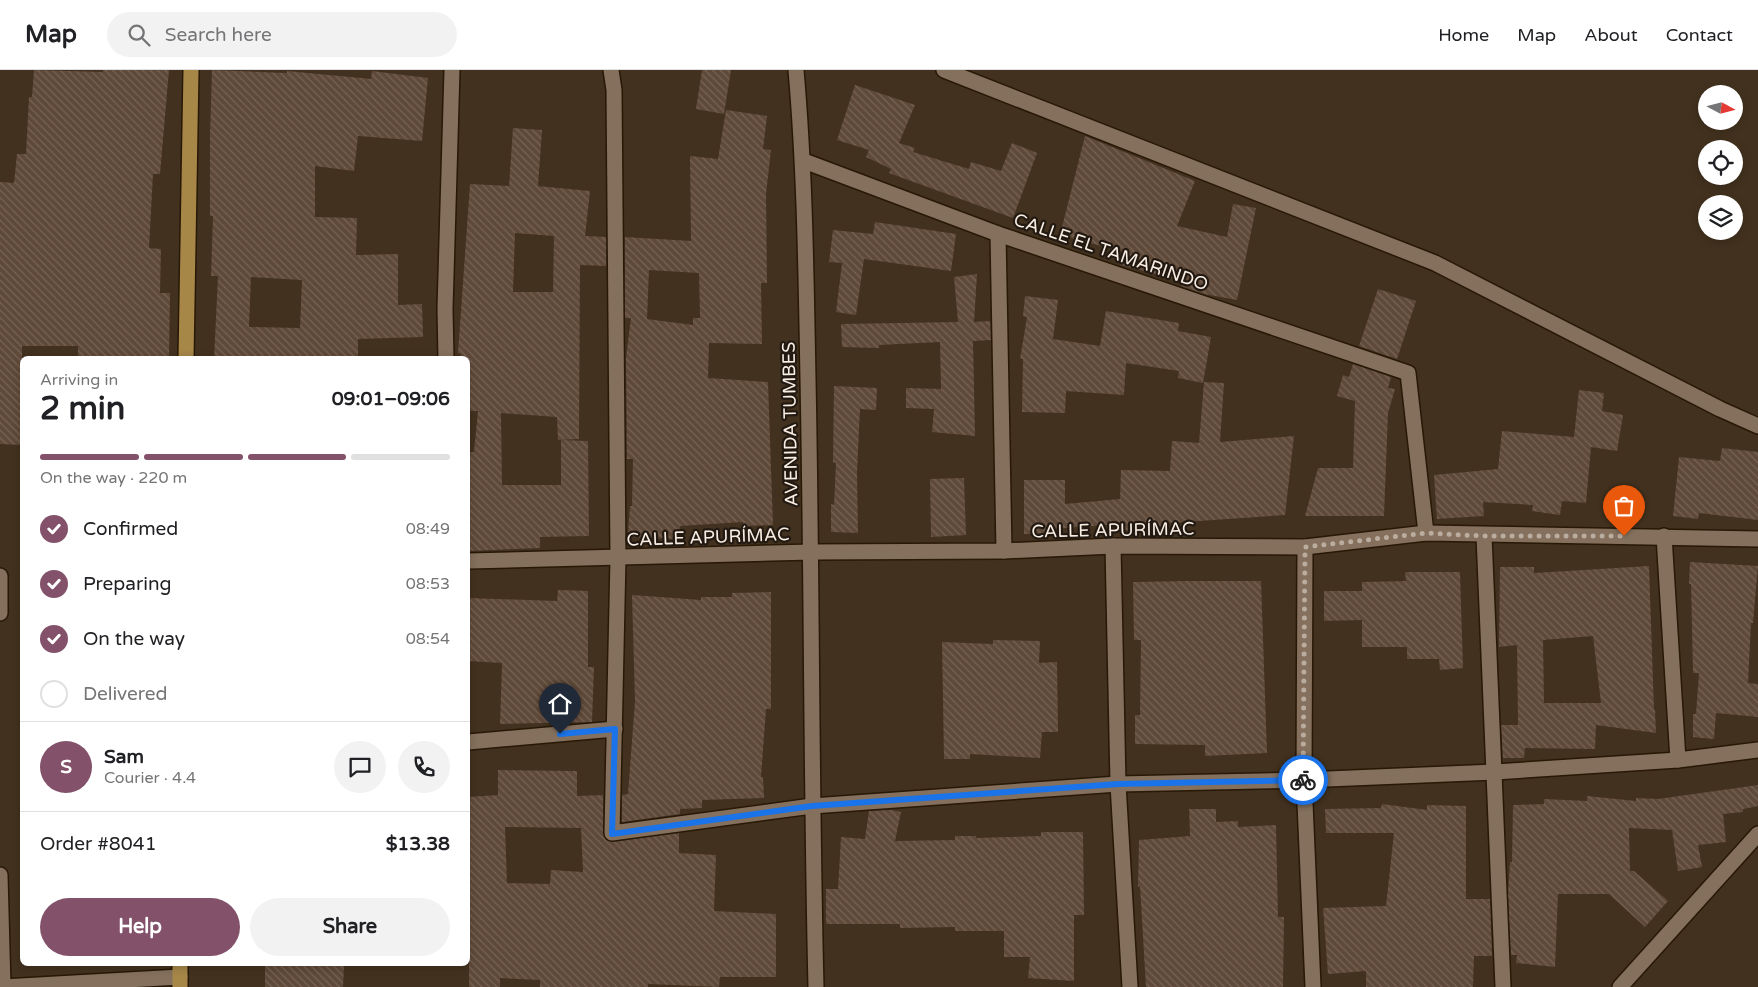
<!DOCTYPE html>
<html lang="en">
<head>
<meta charset="utf-8">
<style>
  body { margin:0; font-family:"Varela Round",sans-serif; background:#f2f2f2; color:#202124; height:100vh; display:flex; flex-direction:column; font-size:19px; white-space:nowrap }
  * { box-sizing:border-box; margin:0 }
  p { font-size:16px; color:#757577 }
  .icon { flex:none; width:28px; height:28px; fill:none; stroke:currentColor; stroke-width:2; stroke-linecap:round; stroke-linejoin:round }
  .map { position:relative; flex:1; overflow:hidden }
  .drawer { position:absolute; left:20px; top:286px; width:450px; height:610px; display:flex; flex-direction:column; background:#fff; border-radius:8px; box-shadow:0 2px 8px #0003 }
  .drawer>* { flex:none }
  .needle { width:32px; rotate:97deg }
  .buttons { position:absolute; left:1698px; top:15px; display:grid; gap:10px }
  .buttons a { display:grid; place-items:center; width:45px; height:45px; border-radius:50%; background:#fff; box-shadow:0 2px 8px #0003; font-size:25px }
  .pin { position:absolute; display:grid; place-items:center; width:42px; height:42px; color:#fff; margin:-51px -21px; border-radius:50% 50% 50% 0; rotate:-45deg; box-shadow:0 0 5px #0007 }
  .pin .icon { rotate:45deg }
  .courier { position:absolute; display:grid; place-items:center; width:50px; height:50px; margin:-25px; border:4px solid #1a73e8; border-radius:50%; background:#fff; color:#222; box-shadow:0 1px 6px #0007 }
  .head em { font-style:normal; font-weight:700 }
  .head div { display:flex; flex-direction:column-reverse }
  .head { display:flex; align-items:center; justify-content:space-between; height:85px; padding:0 20px }
  h1 { font-size:32px; font-weight:700; line-height:38px }
  .bar { display:grid; grid-template-columns:repeat(4,1fr); gap:8px 5px; align-content:center; height:60px; padding:0 20px }
  .bar i { height:6px; border-radius:4px; background:#e0e0e0 }
  .bar .selected { background:#83526a }
  .bar p { grid-column:span 4 }
  .line { display:flex; align-items:center; gap:12px; padding:0 20px; border-top:1px solid #e0e0e0 }
  .line div { flex:1 }
  .round { display:grid; place-items:center; flex:none; width:52px; height:52px; border-radius:26px; background:#f2f2f2 }
  ol { padding:0 20px; list-style:none }
  li { display:flex; align-items:center; gap:15px; height:55px }
  li p { margin-inline-start:auto }
  li .icon { padding:5px; border-radius:50%; background:#83526a; color:#fff; stroke-width:4 }
  li:last-child { color:#757577 }
  li i { width:28px; height:28px; border:2px solid #e0e0e0; border-radius:50% }
  .cta { display:flex; gap:10px; margin-top:auto; padding:10px 20px }
  .cta a { flex:1; height:58px; border-radius:30px; background:#83526a; color:#fff; font-size:20px; font-weight:700; line-height:58px; text-align:center }
  .cta a+a { background:#f2f2f2; color:#202124 }
  header { display:flex; align-items:center; gap:30px; box-sizing:border-box; height:70px; padding:0 25px; background:#fff; border-bottom:1px solid #e0e0e0 }
  header strong { font-size:24px }
  nav { display:flex; gap:28px; margin-inline-start:auto; font-size:18px }
  .search { width:350px; height:45px; background:#f2f2f2; display:flex; align-items:center; gap:12px; box-sizing:border-box; padding:0 18px; border-radius:28px; color:#757577; font-size:19px }
  .map>svg:first-child { display:block }
  .building { fill:url(#building-back-hatch); fill-rule:evenodd }
  .lines { fill:none; stroke-linecap:round; stroke-linejoin:round }
  .street-casing { stroke:#281806; stroke-width:18 }
  .primary-casing { stroke:#281806; stroke-width:18 }
  .street { stroke:#84705c; stroke-width:15 }
  .primary { stroke:#a78748; stroke-width:15 }
  .done { stroke:#baac9e; stroke-width:5; stroke-dasharray:0 9 }
  .route { stroke:#1a73e8; stroke-width:6 }
  .labels { text-anchor:middle; stroke-width:4.5; stroke-linejoin:round; paint-order:stroke }
  .street-label { font-size:18px; fill:#faeee3; stroke:#221a12 }
</style>
</head>
<body>
<header>
<strong>Map</strong>
<div class="search"><svg class="icon" aria-label="search" viewBox="0 0 24 24"><circle cx="10" cy="10" r="6"/><path d="M15 15l6 6"/></svg>Search here</div>
<nav><a>Home</a><a>Map</a><a>About</a><a>Contact</a></nav>
</header>
<div class="map">
<svg width="1758" height="917" viewBox="0 0 1758 917">
  <defs>
    <pattern id="building-back-hatch" width="6" height="6" patternUnits="userSpaceOnUse" patternTransform="scale(1.25)"><rect width="6" height="6" fill="#5f4939"/><path d="M-1 5l2 2M0 0l6 6M5-1l2 2" fill="none" stroke="#776456"/></pattern>
  </defs>
  <rect width="100%" height="100%" fill="#42311e"/>
  <g class="building">
    <polygon points="34,0 103,2 103,0 169,0 160,104 153,104 149,178 161,179 160,223 170,223 169,289 78,289 78,276 22,276 22,375 0,374 0,112 14,113 17,84 26,84 29,27 32,27"/>
    <path d="M212,0L287,3V1L371,9L372,1L428,8L422,71L358,66L354,101L315,96V147L357,148L356,185L398,184V235L422,234L423,267L358,269V289H214L218,206H211L213,146H210V65ZM251,207L302,210L300,258L249,257Z"/>
    <polygon points="702,0 731,0 724,44 696,39"/>
    <polygon points="855,15 915,35 899,73 915,78 913,82 969,99 971,92 1001,101 1012,73 1037,83 1013,148 889,103 891,99 866,87 869,80 837,70"/>
    <path d="M726,40L767,46L763,79L771,80L766,124L767,213H761L762,274L709,273L708,308L768,312L773,455L743,456V452L680,456L679,469L631,467V463H628L630,436H632L633,389H627L626,288L631,248H625V167L691,171L690,86L718,89ZM649,200L699,203L700,248H693V255L647,249Z"/>
    <path d="M513,58L542,60L538,116L590,121L585,166L606,167V196L580,195L579,369L558,370L557,347L501,343L502,415H561V370L588,371L589,466L540,467V478L468,481L470,406H468V382H474L478,341H468V289H461V284L458,283L470,114L509,116ZM515,163L554,166L553,222H513Z"/>
    <polygon points="1085,66 1195,111 1177,156 1227,167 1233,134 1256,138 1237,230 1204,224 1181,216 1182,211 1120,195 1124,182 1060,165"/>
    <polygon points="875,152 956,164 951,201 864,189 856,245 836,242 842,193 829,192 833,160 873,164"/>
    <polygon points="977,204 974,252 990,251 991,270 973,271 975,366 932,362 934,339 906,338 906,318 941,319 940,272 879,275 879,278 842,277 841,254 958,252 954,207"/>
    <polygon points="1378,219 1416,231 1397,289 1359,276"/>
    <polygon points="1025,226 1058,230 1053,269 1100,276 1106,241 1179,253 1178,261 1211,267 1203,313 1178,308 1179,301 1126,293 1124,325 1066,321 1065,343 1022,342 1023,289 1020,289 1027,247 1023,246"/>
    <polygon points="1353,294 1391,307 1388,318 1395,319 1388,343 1384,446 1305,446 1318,398 1353,398 1355,331 1337,326 1343,305 1349,307"/>
    <polygon points="1204,312 1224,313 1220,372 1294,366 1285,445 1169,453 1169,461 1120,460 1120,454 1050,459 1050,464 1024,464 1024,410 1065,410 1065,434 1120,429 1121,400 1170,401 1172,371 1199,373"/>
    <polygon points="834,316 877,318 876,340 860,339 857,402 858,463 831,462 831,434 834,435 836,393 833,392"/>
    <polygon points="1579,320 1604,323 1602,341 1623,345 1617,381 1591,377 1586,433 1562,431 1560,445 1532,441 1533,435 1483,432 1484,446 1437,449 1434,405 1498,399 1502,361 1574,367"/>
    <polygon points="1722,378 1758,382 1758,450 1699,443 1698,449 1673,446 1679,387 1720,391"/>
    <polygon points="964,408 966,465 931,467 930,409"/>
    <polygon points="1690,492 1758,496 1753,553 1751,553 1748,613 1758,614 1758,647 1716,643 1714,669 1693,667 1693,644 1696,644 1699,603 1693,603 1691,514 1689,514"/>
    <path d="M1649,496L1654,640H1655L1656,663L1596,655L1595,679L1525,678L1524,688H1503L1501,655H1518L1517,575L1499,577L1500,497H1534V503ZM1593,566L1601,633H1544L1543,570Z"/>
    <polygon points="1405,502 1460,502 1463,598 1440,600 1439,589 1407,589 1407,577 1362,577 1362,550 1324,551 1324,521 1362,521 1362,512 1406,511"/>
    <polygon points="1187,511 1261,511 1267,683 1205,686 1205,675 1135,674 1135,645 1140,645 1141,570 1134,570 1133,512"/>
    <polygon points="558,520 588,521 588,597 594,597 592,652 500,654 502,593 468,591 468,528 557,531"/>
    <polygon points="771,522 771,639 766,639 761,707 763,707 764,728 702,730 702,738 680,739 680,744 622,752 622,725 628,724 635,631 632,525 701,530 701,527 732,527 732,523"/>
    <polygon points="993,570 1040,571 1039,593 1057,592 1058,662 1042,662 1040,688 970,684 970,689 944,689 942,572 993,574"/>
    <path d="M498,700L577,701V726L603,725V763L608,771L679,763V783L716,785L714,841L776,844V907H720L719,917L648,914V917H540V910L500,908V917H469V727L498,725ZM505,757L581,758L583,802L551,800L550,814L507,813Z"/>
    <polygon points="1758,715 1758,736 1743,739 1743,742 1723,744 1726,772 1698,775 1702,797 1678,801 1672,760 1629,758 1630,801 1634,801 1668,831 1645,857 1609,824 1558,824 1555,897 1516,893 1517,885 1511,885 1508,824 1510,792 1512,792 1513,735 1544,734 1544,729 1587,731 1587,726 1636,731 1636,728 1658,729"/>
    <polygon points="1382,734 1427,740 1427,735 1466,736 1466,829 1490,829 1492,886 1474,886 1473,917 1366,917 1366,901 1328,904 1323,838 1386,836 1394,763 1326,763 1325,739 1381,738"/>
    <polygon points="1189,739 1216,739 1216,752 1238,751 1238,757 1276,755 1278,847 1284,847 1283,917 1146,917 1140,816 1138,817 1139,770 1190,766"/>
    <polygon points="891,740 901,742 895,771 955,770 955,766 976,766 976,768 1041,766 1041,762 1083,762 1084,845 1074,845 1074,911 1028,908 1030,887 1004,887 1004,861 955,861 955,857 900,858 900,854 826,854 826,819 838,819 841,767 865,769 869,741"/>
    <polygon points="341,894 344,895 343,917 265,917 265,895"/>
  </g>
  <g class="lines">
    <g class="street-casing">
      <g id="street">
        <polyline points="611,0 614,20 618,488 612,763 812,736 1118,714 1304,710 1495,702 1678,690 1758,680"/>
        <path d="M796,0C805,103 806,205 808,309C812,511 811,714 816,917"/>
        <polyline points="944,0 1435,193 1720,339 1758,356"/>
        <polyline points="804,91 998,164 1408,303 1426,463"/>
        <polyline points="998,164 1004,481"/>
        <polyline points="446,289 445,239 452,0"/>
        <polyline points="1484,466 1503,917"/>
        <polyline points="1664,466 1678,690"/>
        <polyline points="1113,476 1118,714 1130,917"/>
        <polyline points="1305,477 1304,710 1313,917"/>
        <polyline points="468,491 812,482 1004,481 1113,476 1305,477 1426,463 1758,469"/>
        <polyline points="0,506 0,543"/>
        <polyline points="468,672 615,659"/>
        <polyline points="0,805 3,917"/>
        <polyline points="3,917 180,907"/>
        <polyline points="1620,917 1758,764"/>
      </g>
    </g>
    <g class="primary-casing">
      <g id="primary">
        <polyline points="186,289 191,0"/>
        <polyline points="180,894 180,917"/>
      </g>
    </g>
    <use href="#street" class="street"/>
    <use href="#primary" class="primary"/>
  </g>
  <g class="lines">
    <polyline class="done" points="1303,710 1305,477 1426,463 1484,466 1624,466"/>
    <polyline class="route" points="560,664 615,659 612,764 812,736 1118,714 1303,710"/>
  </g>
  <g class="labels">
    <g class="street-label">
      <text transform="translate(1111 182) rotate(19)" y="6">CALLE EL TAMARINDO</text>
      <text transform="translate(790 354) rotate(-91)" y="6">AVENIDA TUMBES</text>
      <text transform="translate(1113 460) rotate(-1)" y="6">CALLE APURÍMAC</text>
      <text transform="translate(708 467) rotate(-2)" y="6">CALLE APURÍMAC</text>
    </g>
  </g>
</svg>
<div class="buttons">
<a><svg class="needle" viewBox="-14 -14 28 28"><path d="M0-13l5 13h-10z" fill="#e53935"/><path d="M0 13l5-13h-10z" fill="#757577"/></svg></a>
<a><svg class="icon" aria-label="locate" viewBox="0 0 24 24"><circle cx="12" cy="12" r="6"/><path d="M12 2v4M12 18v4M2 12h4M18 12h4"/></svg></a>
<a><svg class="icon" aria-label="layers" viewBox="0 0 24 24"><path d="M12 4l9 5-9 5-9-5zM3 14l9 5 9-5"/></svg></a>
</div>
<div class="pin" style="left:1624px;top:466px;background:#ea580c"><svg class="icon" aria-label="bag" viewBox="0 0 24 24"><path d="M5 8h14l-1 12H6zM9 8a3 3 0 0 1 6 0"/></svg></div>
<div class="pin" style="left:560px;top:664px;background:#1f2937"><svg class="icon" aria-label="home" viewBox="0 0 24 24"><path d="M3 11l9-7 9 7M6 9v11h12V9"/></svg></div>
<div class="courier" style="left:1303px;top:710px"><svg class="icon" aria-label="bike" viewBox="0 0 24 24"><circle cx="6" cy="16" r="4"/><circle cx="18" cy="16" r="4"/><path d="M6 16l4-8h5l3 8M10 8l3 8H6M13 5h3"/></svg></div>
<section class="drawer">
<div class="head"><div><h1>2 min</h1><p>Arriving in</p></div><em>09:01–09:06</em></div>
<div class="bar"><i class="selected"></i><i class="selected"></i><i class="selected"></i><i></i><p>On the way · 220 m</p></div>
<ol>
<li><svg class="icon" aria-label="check" viewBox="0 0 24 24"><path d="M5 12l5 5 9-10"/></svg>Confirmed<p>08:49</p></li>
<li><svg class="icon" aria-label="check" viewBox="0 0 24 24"><path d="M5 12l5 5 9-10"/></svg>Preparing<p>08:53</p></li>
<li><svg class="icon" aria-label="check" viewBox="0 0 24 24"><path d="M5 12l5 5 9-10"/></svg>On the way<p>08:54</p></li>
<li><i></i>Delivered</li>
</ol>
<div class="line" style="height:90px"><b class="round" style="background:#83526a;color:#fff">S</b><div><b>Sam</b><p>Courier · 4.4</p></div><a class="round"><svg class="icon" aria-label="chat" viewBox="0 0 24 24"><path d="M4 5h16v11H9l-5 4z"/></svg></a><a class="round"><svg class="icon" aria-label="phone" viewBox="0 0 24 24"><path d="M5 4h4l2 5-3 2q2 4 5 5l2-3 5 2v4C11 20 4 13 5 4z"/></svg></a></div>
<div class="line" style="height:65px"><div>Order #8041</div><b>$13.38</b></div>
<div class="cta"><a>Help</a><a>Share</a></div>
</section>
</div>
</body>
</html>
